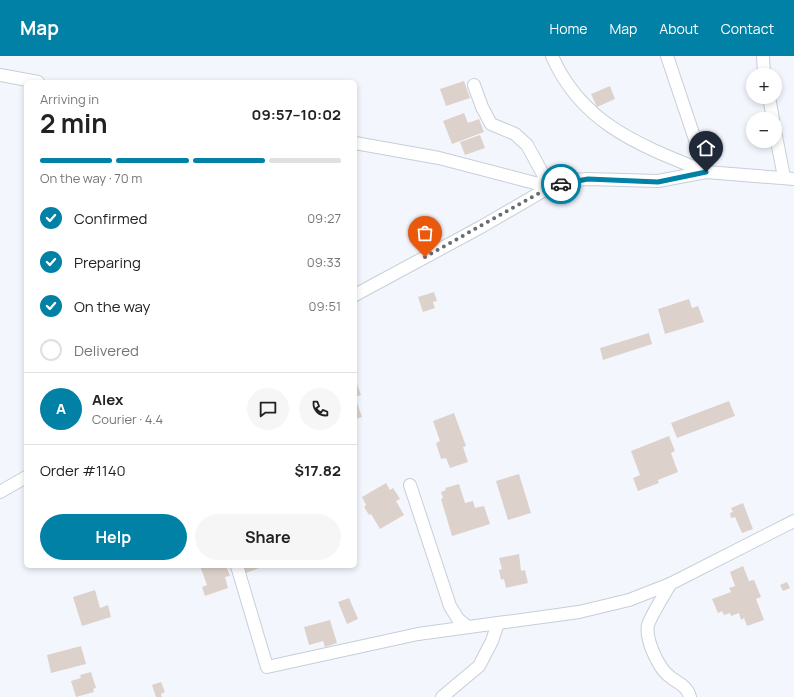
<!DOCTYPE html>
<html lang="en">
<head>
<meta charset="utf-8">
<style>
  body { margin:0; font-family:Manrope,sans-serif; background:#f6f6f6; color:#222; height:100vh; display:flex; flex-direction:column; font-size:15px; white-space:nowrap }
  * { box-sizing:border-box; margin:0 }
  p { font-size:13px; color:#767676 }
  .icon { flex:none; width:22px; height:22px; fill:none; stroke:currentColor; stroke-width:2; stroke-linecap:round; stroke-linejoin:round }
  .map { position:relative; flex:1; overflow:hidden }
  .panel { position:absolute; left:24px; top:24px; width:333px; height:488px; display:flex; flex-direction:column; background:#fff; border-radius:6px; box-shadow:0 2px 6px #0003 }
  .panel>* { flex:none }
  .buttons { position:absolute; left:746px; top:12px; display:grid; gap:8px }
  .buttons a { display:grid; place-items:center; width:36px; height:36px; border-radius:50%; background:#fff; box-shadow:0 2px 6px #0003; font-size:20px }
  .pin { position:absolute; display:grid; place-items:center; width:34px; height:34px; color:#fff; margin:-41px -17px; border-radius:50% 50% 50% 0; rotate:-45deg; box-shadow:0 0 4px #0007 }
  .pin .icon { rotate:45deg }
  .courier { position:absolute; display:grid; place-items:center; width:40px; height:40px; margin:-20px; border:3px solid #0081a5; border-radius:50%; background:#fff; color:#222; box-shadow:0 1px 5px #0007 }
  .head em { font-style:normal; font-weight:700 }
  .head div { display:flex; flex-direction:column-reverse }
  .head { display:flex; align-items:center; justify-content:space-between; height:68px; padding:0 16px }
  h1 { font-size:26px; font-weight:700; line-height:30px }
  .bar { display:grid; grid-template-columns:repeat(4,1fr); gap:6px 4px; align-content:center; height:48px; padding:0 16px }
  .bar i { height:5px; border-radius:3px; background:#e0e0e0 }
  .bar .on { background:#0081a5 }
  .bar p { grid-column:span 4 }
  .line { display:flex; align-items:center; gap:10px; padding:0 16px; border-top:1px solid #e0e0e0 }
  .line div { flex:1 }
  .round { display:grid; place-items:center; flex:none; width:42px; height:42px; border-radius:21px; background:#f6f6f6 }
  ol { padding:0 16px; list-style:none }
  li { display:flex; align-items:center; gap:12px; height:44px }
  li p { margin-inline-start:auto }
  li .icon { padding:4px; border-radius:50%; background:#0081a5; color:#fff; stroke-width:4 }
  li:last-child { color:#767676 }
  li i { width:22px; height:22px; border:2px solid #e0e0e0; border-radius:50% }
  .cta { display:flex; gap:8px; margin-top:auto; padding:8px 16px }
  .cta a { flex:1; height:46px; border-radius:24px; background:#0081a5; color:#fff; font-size:16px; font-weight:700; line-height:46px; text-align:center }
  .cta a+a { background:#f6f6f6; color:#222 }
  header { display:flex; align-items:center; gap:24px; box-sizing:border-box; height:56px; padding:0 20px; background:#0081a5; color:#fff }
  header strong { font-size:19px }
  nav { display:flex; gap:22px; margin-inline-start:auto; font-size:14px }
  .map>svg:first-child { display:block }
  .building { fill:#ddd1cb }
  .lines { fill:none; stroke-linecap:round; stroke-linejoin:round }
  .minor-casing { stroke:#c7ced8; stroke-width:14 }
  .minor { stroke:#fff; stroke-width:12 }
  .done { stroke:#696c71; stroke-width:4; stroke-dasharray:0 7.2 }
  .route { stroke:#0081a5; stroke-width:5 }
</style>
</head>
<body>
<header>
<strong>Map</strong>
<nav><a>Home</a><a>Map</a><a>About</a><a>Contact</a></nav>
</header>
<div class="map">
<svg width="794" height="641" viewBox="0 0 794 641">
  <rect width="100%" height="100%" fill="#f3f7fd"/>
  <g class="building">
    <polygon points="464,25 470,42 446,50 440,33"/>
    <polygon points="610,30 615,43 597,51 591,38"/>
    <polygon points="464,57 468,67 479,63 484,76 452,88 443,65"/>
    <polygon points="480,79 485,92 465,99 460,86"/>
    <polygon points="434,236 437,245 433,246 435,252 423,256 418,241"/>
    <polygon points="689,243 692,252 698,250 704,266 665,278 658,253"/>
    <polygon points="649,277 652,288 603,304 600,292"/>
    <polygon points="357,328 361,339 355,341 362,361 355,363 355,329"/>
    <polygon points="729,345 735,360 677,382 671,367"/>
    <polygon points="454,357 466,390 463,391 468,406 450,412 446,402 441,403 436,387 440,385 433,365"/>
    <polygon points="669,380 675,395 671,397 678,416 658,424 659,427 638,435 633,422 640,419 631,395"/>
    <polygon points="519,418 531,457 508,464 496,425"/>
    <polygon points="386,427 390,434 393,432 400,443 396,445 404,459 380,473 371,458 369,459 364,451 366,449 362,441"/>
    <polygon points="459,428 465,447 473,445 475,452 484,450 490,468 452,480 441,443 443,442 441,436 446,434 445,432"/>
    <polygon points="743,447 753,473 742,477 735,461 731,462 730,457 733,456 731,452"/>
    <polygon points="519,498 521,515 525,514 528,527 506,532 504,523 501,524 499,514 502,513 499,502"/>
    <polygon points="200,510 226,510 230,520 225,521 228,532 205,540 202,531 207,529"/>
    <polygon points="243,510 265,510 246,517"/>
    <polygon points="743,510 749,525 754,524 761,541 756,543 764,564 747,570 744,562 741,564 739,557 731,560 730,557 724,559 722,555 718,557 712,543 731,536 729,532 735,530 730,516"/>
    <polygon points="787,526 790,532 783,535 780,529"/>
    <polygon points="95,534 100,552 108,549 111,561 82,570 73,541"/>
    <polygon points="349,542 358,563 347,568 338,546"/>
    <polygon points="330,564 337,587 325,591 323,585 309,589 304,571"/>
    <polygon points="81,590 86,608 51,617 47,599"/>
    <polygon points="91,616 96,632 93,633 94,636 76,641 71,625 81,622 80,619"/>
    <polygon points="161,626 165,636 161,638 162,641 156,641 152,629"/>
  </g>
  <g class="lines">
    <g class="minor-casing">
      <g id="minor">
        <path d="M552,0C582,69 642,90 706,116"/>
        <polyline points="667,0 706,116"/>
        <polyline points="763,0 764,19"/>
        <polyline points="0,19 38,26"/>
        <polyline points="474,29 482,51 491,68 515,78 527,89 550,131"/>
        <polyline points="769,41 773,63"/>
        <polyline points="775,75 784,121"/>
        <polyline points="355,87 439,102 550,131"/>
        <polyline points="355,239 481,171 550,131 575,124 588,123 658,125 706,116 794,123"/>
        <polyline points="410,429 450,550 458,563 468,571"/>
        <polyline points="0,436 26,421"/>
        <polyline points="237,510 267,611 418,578 579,556 629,544 670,528 794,465"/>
        <path d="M670,528C665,538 651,559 648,569C645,583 658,611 669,620C677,627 687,629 690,641"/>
        <polyline points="442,641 479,610 492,585 498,567"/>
      </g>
    </g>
    <use href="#minor" class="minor"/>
  </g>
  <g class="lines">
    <polyline class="done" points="425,201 550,131 561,128"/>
    <polyline class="route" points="561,128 588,123 658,126 706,116"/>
  </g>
</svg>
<div class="buttons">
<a>+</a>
<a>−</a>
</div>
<div class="pin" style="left:425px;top:201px;background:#ea580c"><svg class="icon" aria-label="bag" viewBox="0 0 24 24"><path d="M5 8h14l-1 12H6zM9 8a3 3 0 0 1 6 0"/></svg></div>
<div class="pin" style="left:706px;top:116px;background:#1f2937"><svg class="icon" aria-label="home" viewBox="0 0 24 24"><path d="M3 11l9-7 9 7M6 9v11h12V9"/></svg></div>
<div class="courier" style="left:561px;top:128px"><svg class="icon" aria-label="car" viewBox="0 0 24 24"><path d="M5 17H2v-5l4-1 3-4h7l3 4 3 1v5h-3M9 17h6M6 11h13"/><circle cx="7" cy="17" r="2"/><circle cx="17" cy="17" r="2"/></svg></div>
<section class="panel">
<div class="head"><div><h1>2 min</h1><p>Arriving in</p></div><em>09:57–10:02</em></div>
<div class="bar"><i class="on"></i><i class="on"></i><i class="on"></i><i></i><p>On the way · 70 m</p></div>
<ol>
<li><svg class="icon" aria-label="check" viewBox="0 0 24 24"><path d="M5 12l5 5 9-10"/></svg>Confirmed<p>09:27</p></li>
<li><svg class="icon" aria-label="check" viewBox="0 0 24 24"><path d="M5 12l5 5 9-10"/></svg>Preparing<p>09:33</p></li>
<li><svg class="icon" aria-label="check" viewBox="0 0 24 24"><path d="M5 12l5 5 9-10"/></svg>On the way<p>09:51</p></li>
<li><i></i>Delivered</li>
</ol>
<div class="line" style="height:72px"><b class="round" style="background:#0081a5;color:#fff">A</b><div><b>Alex</b><p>Courier · 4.4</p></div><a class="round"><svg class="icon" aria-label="chat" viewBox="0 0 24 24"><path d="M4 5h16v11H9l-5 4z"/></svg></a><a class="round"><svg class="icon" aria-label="phone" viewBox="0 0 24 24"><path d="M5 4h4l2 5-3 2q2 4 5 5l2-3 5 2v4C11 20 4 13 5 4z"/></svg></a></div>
<div class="line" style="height:52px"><div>Order #1140</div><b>$17.82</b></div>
<div class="cta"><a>Help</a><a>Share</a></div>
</section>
</div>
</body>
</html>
